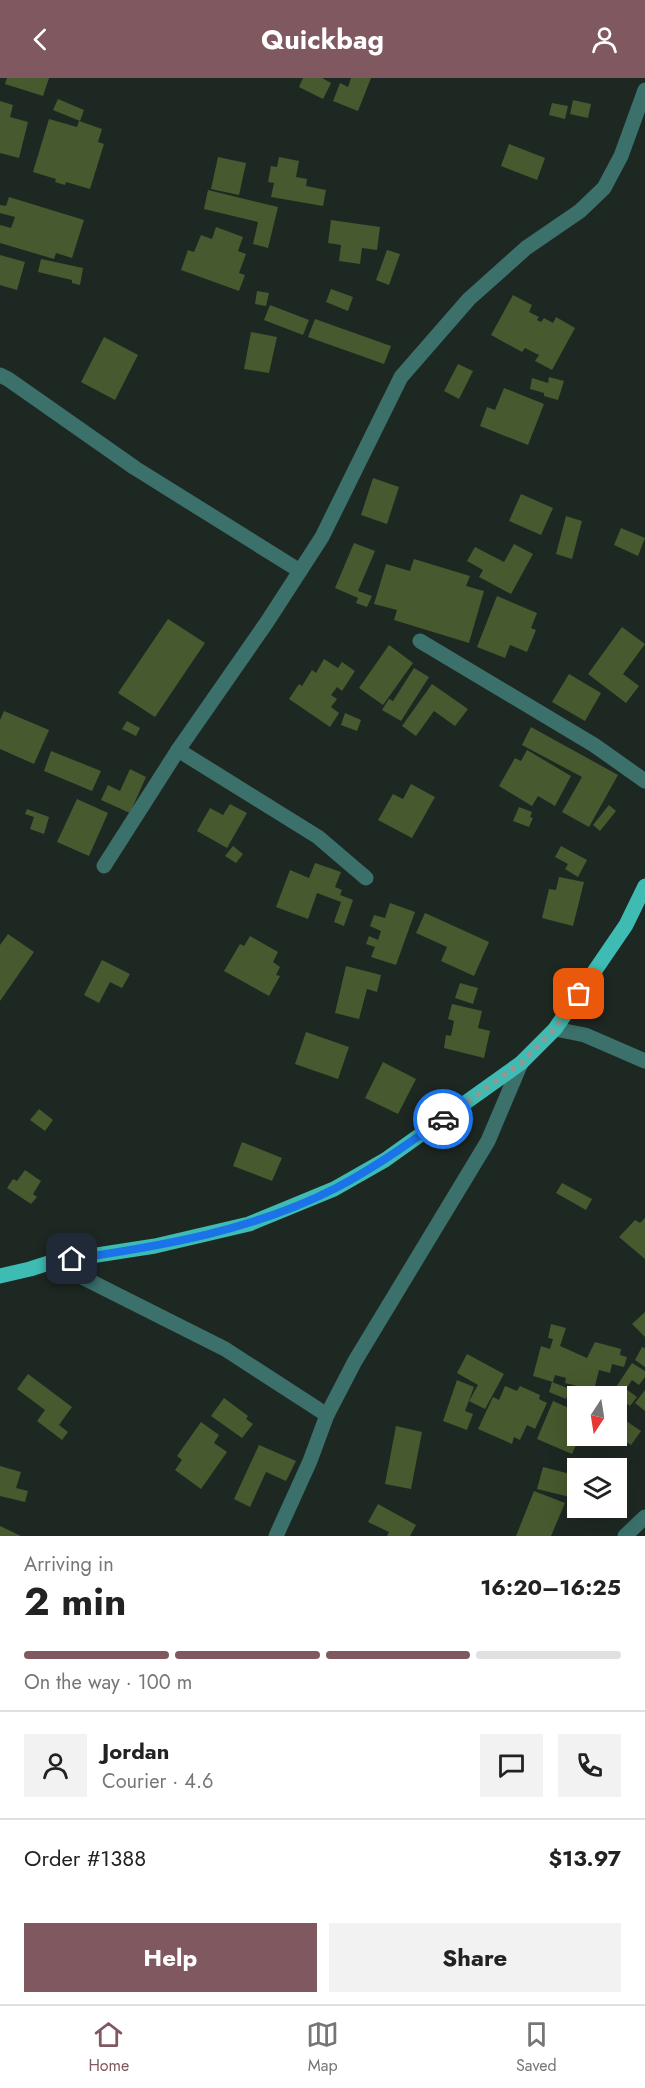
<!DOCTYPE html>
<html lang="en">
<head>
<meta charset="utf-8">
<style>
  body { margin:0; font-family:Jost,sans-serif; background:#f2f2f2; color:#222; height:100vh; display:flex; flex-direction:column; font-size:22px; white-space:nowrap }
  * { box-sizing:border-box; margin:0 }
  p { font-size:20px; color:#767676 }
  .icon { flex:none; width:33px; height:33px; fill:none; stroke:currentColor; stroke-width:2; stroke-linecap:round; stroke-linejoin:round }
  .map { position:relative; height:1458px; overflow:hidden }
  .sheet { display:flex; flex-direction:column; background:#fff; flex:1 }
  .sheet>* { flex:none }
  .needle { width:39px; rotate:192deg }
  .fabs { position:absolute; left:567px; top:1308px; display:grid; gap:12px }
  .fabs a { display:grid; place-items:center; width:60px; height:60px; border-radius:0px; background:#fff; box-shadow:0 6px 24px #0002; font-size:30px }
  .pin { position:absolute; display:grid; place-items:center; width:51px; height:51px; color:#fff; margin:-26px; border-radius:12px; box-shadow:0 3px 9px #0006 }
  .courier { position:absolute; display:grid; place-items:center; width:60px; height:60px; margin:-30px; border:4px solid #1a73e8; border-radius:50%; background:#fff; color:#222; box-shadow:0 2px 8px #0007 }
  .headline em { font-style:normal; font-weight:700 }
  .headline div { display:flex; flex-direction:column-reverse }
  .headline { display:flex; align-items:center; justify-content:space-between; height:102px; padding:0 24px }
  h1 { font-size:39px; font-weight:700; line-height:45px }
  .bar { display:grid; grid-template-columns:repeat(4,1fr); gap:9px 6px; align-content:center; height:72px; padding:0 24px }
  .bar i { height:8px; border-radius:4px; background:#e0e0e0 }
  .bar .on { background:#805860 }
  .bar p { grid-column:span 4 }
  .line { display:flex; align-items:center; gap:15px; padding:0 24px; border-top:2px solid #e0e0e0 }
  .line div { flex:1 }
  .round { display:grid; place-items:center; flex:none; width:63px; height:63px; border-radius:0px; background:#f2f2f2 }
  .primary-button { display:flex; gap:12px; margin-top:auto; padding:12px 24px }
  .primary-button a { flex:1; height:69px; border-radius:0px; background:#805860; color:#fff; font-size:24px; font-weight:700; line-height:69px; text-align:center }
  .primary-button a+a { background:#f2f2f2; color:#222 }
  header { display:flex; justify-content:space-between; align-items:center; height:78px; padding:0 24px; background:#805860; color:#fff; font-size:27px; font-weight:700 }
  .tabs { display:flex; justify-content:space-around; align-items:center; height:84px; border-top:2px solid #e0e0e0; background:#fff; font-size:16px; color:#767676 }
  .tabs a { display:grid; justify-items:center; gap:3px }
  .tabs .on { color:#805860 }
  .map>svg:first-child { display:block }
  .building { fill:#47592e }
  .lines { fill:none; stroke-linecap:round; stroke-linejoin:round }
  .minor { stroke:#3b706b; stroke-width:15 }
  .major { stroke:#3ebbb2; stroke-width:15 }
  .done { stroke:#909893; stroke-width:6; stroke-dasharray:0 10.8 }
  .route { stroke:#1a73e8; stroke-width:8 }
</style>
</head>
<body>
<header><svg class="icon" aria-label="back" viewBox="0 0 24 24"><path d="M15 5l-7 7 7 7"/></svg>Quickbag<svg class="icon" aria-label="person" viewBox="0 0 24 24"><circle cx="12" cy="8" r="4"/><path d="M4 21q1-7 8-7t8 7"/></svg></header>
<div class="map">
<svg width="645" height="1458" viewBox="0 0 645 1458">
  <rect width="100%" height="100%" fill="#1e2822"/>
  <g class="building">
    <polygon points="7,0 49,0 43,18 5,6"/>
    <polygon points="303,0 322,0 331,5 323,21 299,9"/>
    <polygon points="351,0 371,0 358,33 333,23 340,5 348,9"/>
    <polygon points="58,21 84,32 80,43 53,32"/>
    <polygon points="573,22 591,26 588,40 570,36"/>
    <polygon points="0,23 13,27 10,39 28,44 19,80 0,75"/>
    <polygon points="552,25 568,28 565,41 549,37"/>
    <polygon points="49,41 77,49 79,43 102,51 98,64 104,66 90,111 66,104 65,107 55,104 56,101 33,94"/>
    <polygon points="509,66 545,80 537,102 501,88"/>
    <polygon points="218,79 246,85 239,117 211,111"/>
    <polygon points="279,79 299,83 296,99 307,101 306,108 326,112 323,128 271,119 274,105 268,104 271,88 277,89"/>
    <polygon points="208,112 278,129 268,170 253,166 258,144 204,131"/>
    <polygon points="9,119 84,142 72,180 56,175 54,181 0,165 0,147 11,150 15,139 0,135 0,127 6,128"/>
    <polygon points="331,142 380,149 377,172 362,170 360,186 339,183 341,167 328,165"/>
    <polygon points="216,149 243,159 238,173 246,176 239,195 245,197 239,213 181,192 188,172 194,174 201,157 212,161"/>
    <polygon points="387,172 400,176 389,207 376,202"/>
    <polygon points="0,177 25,184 17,212 0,207"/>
    <polygon points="41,181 83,190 80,207 72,205 72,202 38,194"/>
    <polygon points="331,211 353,219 348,233 326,224"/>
    <polygon points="257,213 269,215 266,228 255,226"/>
    <polygon points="513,217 532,227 529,234 539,239 537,242 541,244 544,240 553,245 556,239 575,250 552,292 535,283 539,277 525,270 522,274 491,257"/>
    <polygon points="270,227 309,242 303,257 264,242"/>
    <polygon points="315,241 391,268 384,286 308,259"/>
    <polygon points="251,254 277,259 269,295 244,291"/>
    <polygon points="104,259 138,277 115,322 81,304"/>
    <polygon points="458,286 473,293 459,321 444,313"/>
    <polygon points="549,299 564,303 558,322 544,318 544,315 530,311 532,300 548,305"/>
    <polygon points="504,310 544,326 528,367 480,348 487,329 495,332"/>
    <polygon points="373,400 399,409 387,446 361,437"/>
    <polygon points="521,416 553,430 541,457 509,443"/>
    <polygon points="566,438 582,443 572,481 556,476"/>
    <polygon points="621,450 645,460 638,478 614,467"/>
    <polygon points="354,465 375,473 358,513 372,518 367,529 356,525 358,520 335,510"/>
    <polygon points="514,466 533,476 511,516 479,499 483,492 467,483 475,469 504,484"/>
    <polygon points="414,481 470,498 466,508 484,513 469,565 394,542 397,532 374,526 386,486 410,493"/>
    <polygon points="497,518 537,535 531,550 536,552 527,574 510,567 505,580 477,569"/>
    <polygon points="168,541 205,565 155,639 118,615"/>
    <polygon points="622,549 645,566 623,596 639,608 626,625 588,596"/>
    <polygon points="389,567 413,585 383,627 359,610"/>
    <polygon points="324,581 338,590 342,584 355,593 342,613 337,609 331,617 337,621 331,629 339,635 330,649 289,621 299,606 302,608 312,592 316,595"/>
    <polygon points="414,590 429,599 401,643 382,632 389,621 393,623"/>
    <polygon points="569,596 601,615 585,643 552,624"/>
    <polygon points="432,606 468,631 455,648 434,633 416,658 402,648"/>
    <polygon points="4,633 49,652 34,686 0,671 0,642"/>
    <polygon points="345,635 361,642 357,653 341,647"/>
    <polygon points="127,643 140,650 136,658 122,651"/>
    <polygon points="531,649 618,697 589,749 562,734 582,699 522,667"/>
    <polygon points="527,672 571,698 555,728 538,718 532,728 499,708 515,680 521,683"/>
    <polygon points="51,673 101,693 92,713 44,693"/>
    <polygon points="130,691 146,699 130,735 101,722 108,707 120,713"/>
    <polygon points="411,706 435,719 412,760 378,742 393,716 403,721"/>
    <polygon points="77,721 108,735 89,778 57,764"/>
    <polygon points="230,726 247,735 227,770 197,753 210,730 223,737"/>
    <polygon points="609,727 616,733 600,753 593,747"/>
    <polygon points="519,729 532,734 530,739 533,740 529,749 513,743"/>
    <polygon points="27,731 49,739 44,756 30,751 34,739 25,736"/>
    <polygon points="233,768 243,776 236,785 225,778"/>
    <polygon points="561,768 587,782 578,799 565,791 568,786 555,779"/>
    <polygon points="315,785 341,794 335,809 342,812 340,817 353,822 344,848 334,844 341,824 317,815 308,841 276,829 290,792 309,800"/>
    <polygon points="559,799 584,804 573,848 542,840 549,811 556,812"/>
    <polygon points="390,825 415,834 396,887 371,879 375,869 366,866 369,858 378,862 381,853 370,848 374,837 385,840"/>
    <polygon points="425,835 489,864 474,898 441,883 447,869 416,855"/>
    <polygon points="8,856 34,874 0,923 0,867"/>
    <polygon points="250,858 278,874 273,884 280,889 276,897 280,898 269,918 224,893 240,866 244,868"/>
    <polygon points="102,882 130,896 122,910 110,904 99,925 84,917"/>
    <polygon points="346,888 381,897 377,914 367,911 359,941 335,935"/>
    <polygon points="460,905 478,910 473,926 455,920"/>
    <polygon points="452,926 482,933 478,950 490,953 484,980 444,970 446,957 451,958 454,943 448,941"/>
    <polygon points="306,954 349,969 338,1001 295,986"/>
    <polygon points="383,984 416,1001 398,1036 365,1020"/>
    <polygon points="39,1031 53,1042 45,1053 30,1042"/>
    <polygon points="242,1064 282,1080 272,1103 233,1088"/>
    <polygon points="25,1092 41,1103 33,1116 37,1119 31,1126 7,1110 13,1101 17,1103"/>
    <polygon points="562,1105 592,1121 586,1132 556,1115"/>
    <polygon points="645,1140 645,1181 619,1159 635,1142 640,1145"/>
    <polygon points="645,1234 645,1259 632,1246"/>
    <polygon points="551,1246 566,1250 560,1268 587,1280 595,1264 621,1271 620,1277 627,1279 624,1289 612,1286 610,1295 599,1292 594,1312 565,1305 566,1300 555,1297 553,1304 533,1298 541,1268 550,1271 553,1261 548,1260"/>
    <polygon points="642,1269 645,1270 645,1289 635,1282"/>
    <polygon points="467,1276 504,1296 485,1331 469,1323 478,1307 457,1295"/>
    <polygon points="632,1285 645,1293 645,1299 639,1307 632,1302 626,1311 637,1319 630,1328 612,1315"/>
    <polygon points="28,1296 72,1329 59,1347 68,1354 62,1362 37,1343 45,1332 17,1311"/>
    <polygon points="457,1302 474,1309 465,1333 473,1336 467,1352 443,1343"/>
    <polygon points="552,1304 570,1311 566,1321 549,1314"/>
    <polygon points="505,1308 517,1313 520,1308 540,1317 539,1321 547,1325 535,1351 527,1347 520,1362 514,1359 512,1366 478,1351 493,1319 499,1322"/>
    <polygon points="645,1312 645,1333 635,1325"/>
    <polygon points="224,1320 248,1338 246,1341 253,1346 242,1360 211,1338"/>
    <polygon points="553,1323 578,1334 578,1346 573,1357 579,1360 572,1376 537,1361"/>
    <polygon points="616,1336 641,1353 631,1367 616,1357"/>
    <polygon points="201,1344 219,1357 214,1365 227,1374 201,1411 175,1392 182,1382 177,1378"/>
    <polygon points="396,1348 422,1354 411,1411 385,1406"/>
    <polygon points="259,1367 296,1383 286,1403 266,1394 250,1429 234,1421"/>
    <polygon points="0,1388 21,1394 16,1410 28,1413 25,1424 0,1418"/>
    <polygon points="543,1389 578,1398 578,1421 537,1411"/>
    <polygon points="534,1413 565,1425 551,1458 516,1458"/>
    <polygon points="378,1426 416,1447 410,1458 387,1458 389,1454 368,1444"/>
    <polygon points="0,1448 21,1458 0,1458"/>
  </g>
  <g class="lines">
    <g class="minor">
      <polyline points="0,297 8,301 135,390 300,493"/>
      <polyline points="420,563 594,667 645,703"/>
      <polyline points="178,672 318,759 366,800"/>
      <polyline points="104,788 178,672 267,544 322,459 401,299 469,221 526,170 580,133 604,110 621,78 645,12"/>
      <polyline points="555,951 585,957 645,983"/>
      <polyline points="52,1184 225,1271 327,1337"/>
      <polyline points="276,1458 310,1383 327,1337 355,1283 488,1063 521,985"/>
      <polyline points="625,1458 645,1439"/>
    </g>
    <polyline class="major" points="0,1198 30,1191 52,1184 155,1168 249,1146 334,1111 385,1082 521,985 555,951 626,847 645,808"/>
  </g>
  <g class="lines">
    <polyline class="done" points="443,1041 521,985 555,951 579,916"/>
    <path class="route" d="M72,1181C163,1168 254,1152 336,1110C374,1090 408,1066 443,1041"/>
  </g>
</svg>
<div class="fabs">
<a><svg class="needle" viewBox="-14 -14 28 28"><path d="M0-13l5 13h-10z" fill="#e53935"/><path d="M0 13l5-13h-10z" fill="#767676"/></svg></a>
<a><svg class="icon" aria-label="layers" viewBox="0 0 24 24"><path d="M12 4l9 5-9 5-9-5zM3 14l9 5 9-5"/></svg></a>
</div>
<div class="pin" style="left:579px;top:916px;background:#ea580c"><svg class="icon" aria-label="bag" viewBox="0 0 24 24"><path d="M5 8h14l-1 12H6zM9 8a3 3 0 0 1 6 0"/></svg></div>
<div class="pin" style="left:72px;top:1181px;background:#1f2937"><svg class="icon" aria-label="home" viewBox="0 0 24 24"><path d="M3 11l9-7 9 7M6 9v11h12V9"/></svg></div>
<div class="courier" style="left:443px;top:1041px"><svg class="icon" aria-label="car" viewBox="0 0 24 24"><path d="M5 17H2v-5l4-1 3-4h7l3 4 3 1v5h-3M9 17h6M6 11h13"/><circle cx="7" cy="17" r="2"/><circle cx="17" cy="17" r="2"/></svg></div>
</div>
<section class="sheet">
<div class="headline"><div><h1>2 min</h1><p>Arriving in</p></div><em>16:20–16:25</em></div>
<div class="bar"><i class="on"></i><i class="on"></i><i class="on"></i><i></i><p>On the way · 100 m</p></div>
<div class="line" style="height:108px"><a class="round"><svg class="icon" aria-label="person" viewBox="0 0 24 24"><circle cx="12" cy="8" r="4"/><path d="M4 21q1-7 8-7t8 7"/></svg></a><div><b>Jordan</b><p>Courier · 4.6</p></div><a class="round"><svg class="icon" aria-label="chat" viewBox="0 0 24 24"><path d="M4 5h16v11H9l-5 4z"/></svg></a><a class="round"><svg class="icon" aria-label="phone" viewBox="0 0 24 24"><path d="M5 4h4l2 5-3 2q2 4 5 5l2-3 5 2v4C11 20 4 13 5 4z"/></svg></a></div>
<div class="line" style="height:78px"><div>Order #1388</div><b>$13.97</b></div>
<div class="primary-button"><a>Help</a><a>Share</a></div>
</section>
<nav class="tabs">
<a class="on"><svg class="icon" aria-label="home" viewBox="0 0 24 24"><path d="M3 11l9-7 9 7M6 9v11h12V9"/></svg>Home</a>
<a><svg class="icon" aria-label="map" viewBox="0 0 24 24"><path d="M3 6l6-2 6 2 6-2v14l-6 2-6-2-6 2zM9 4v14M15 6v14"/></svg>Map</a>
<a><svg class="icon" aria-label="saved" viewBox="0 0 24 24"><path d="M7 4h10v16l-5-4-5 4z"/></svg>Saved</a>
</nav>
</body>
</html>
